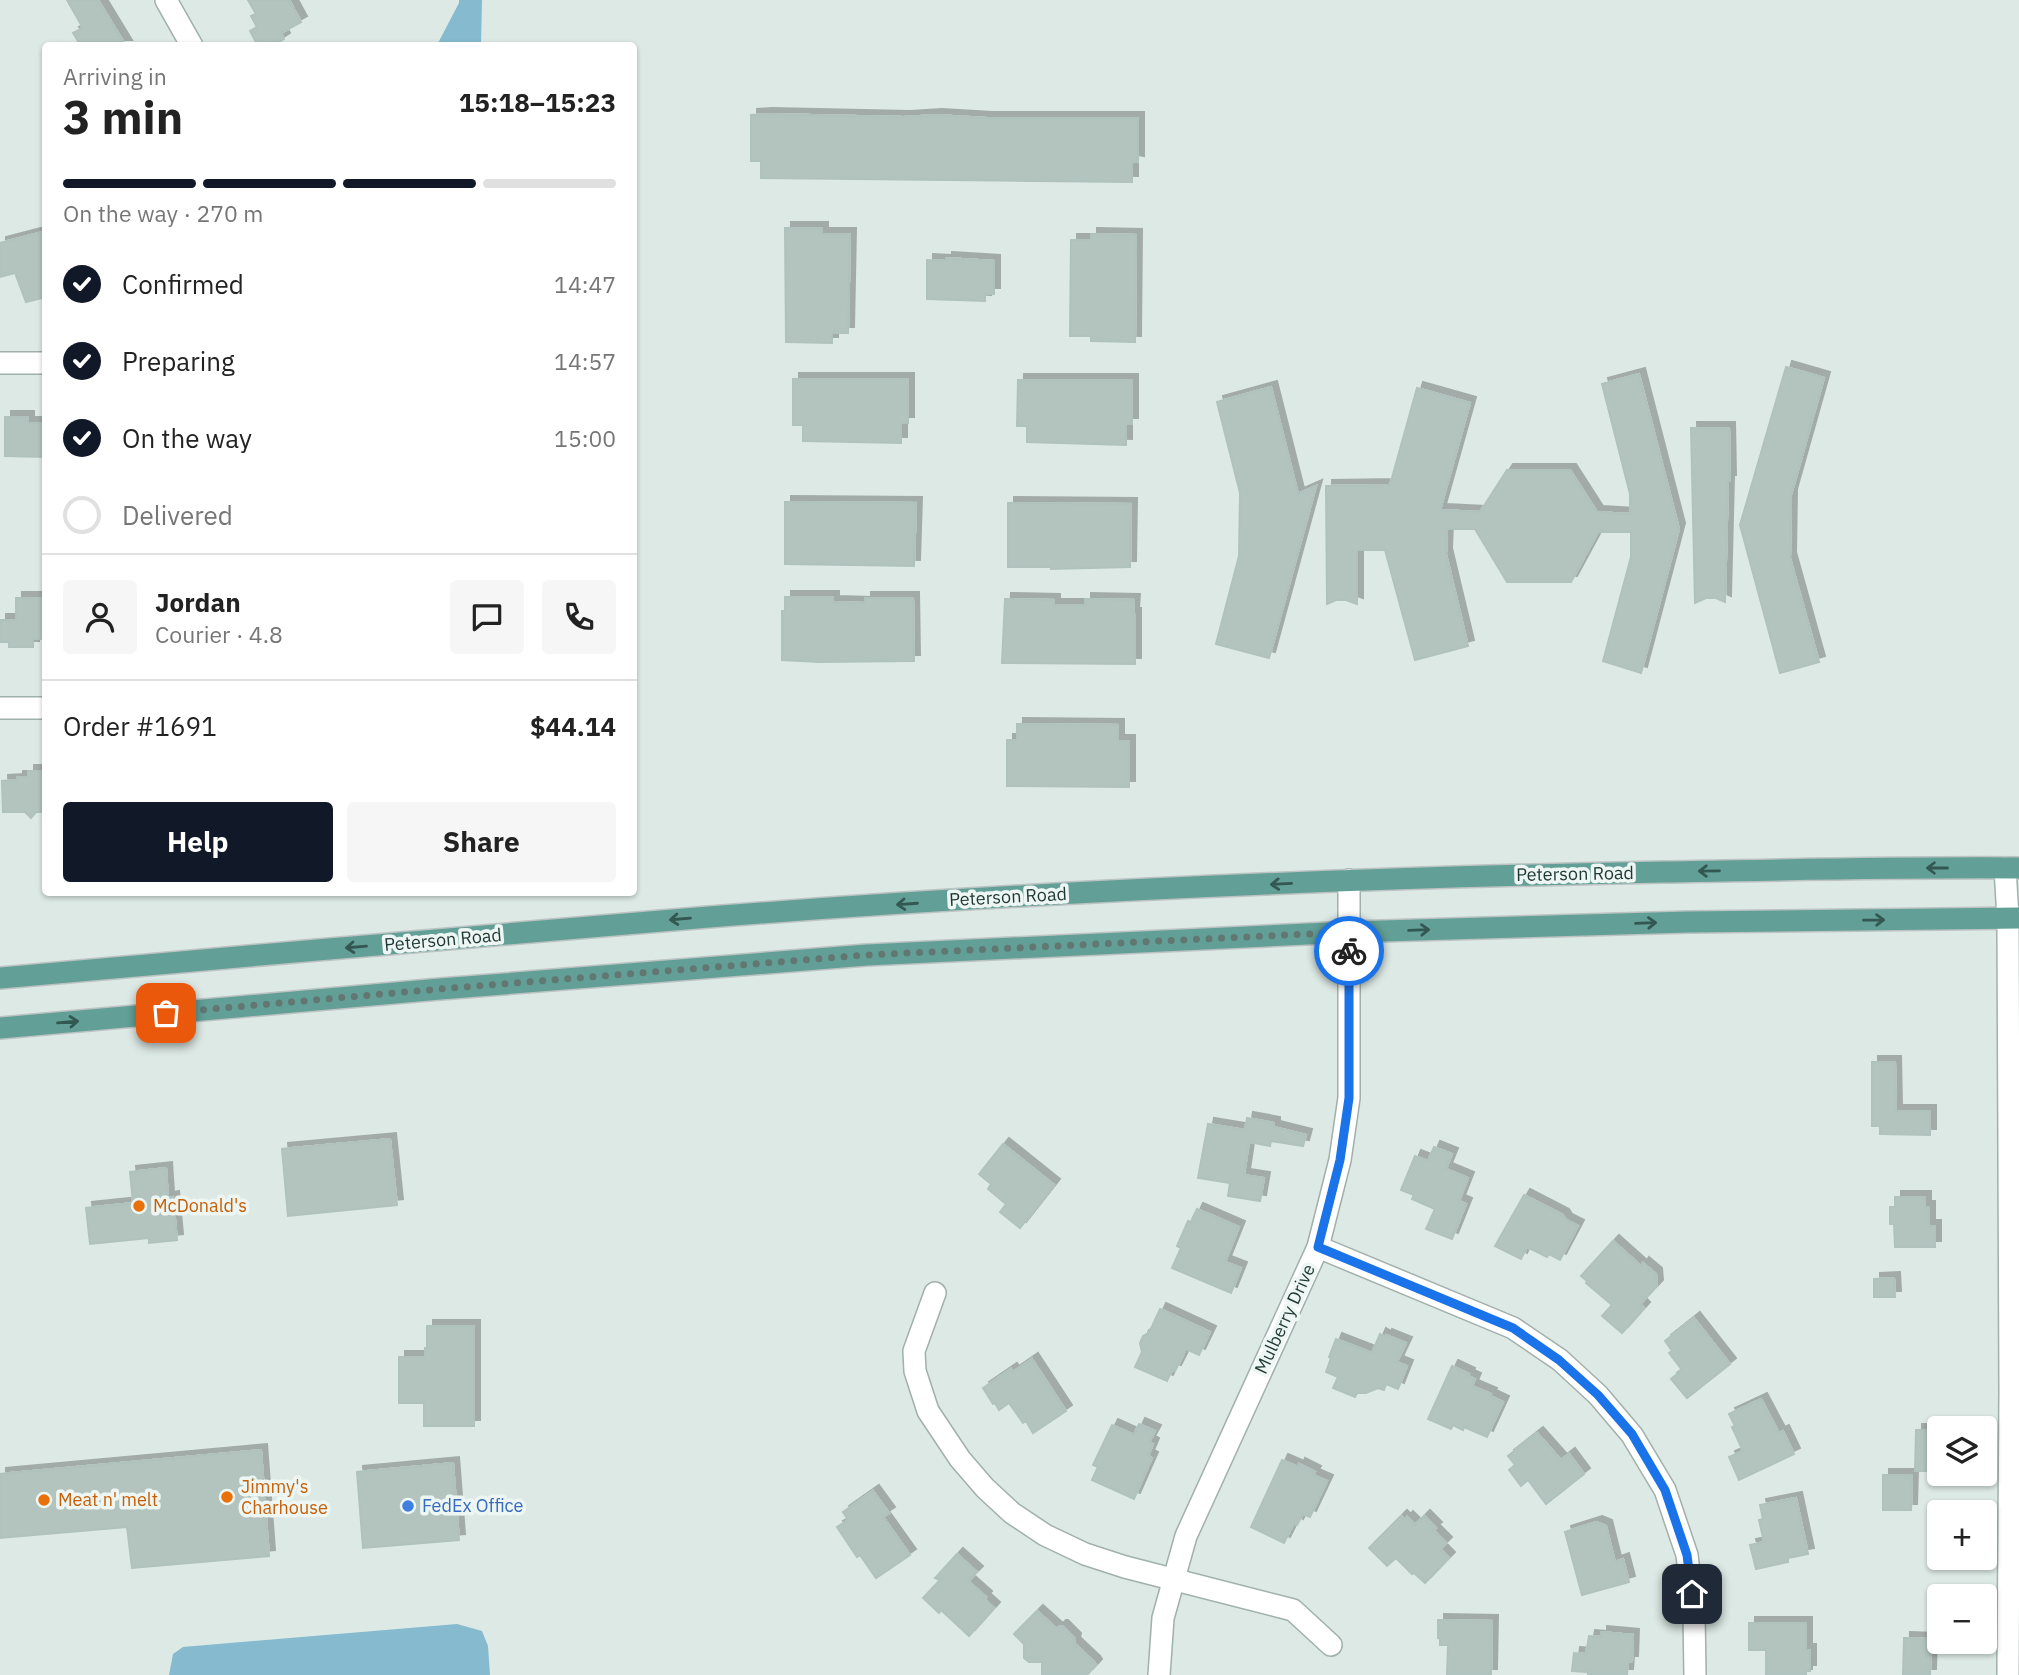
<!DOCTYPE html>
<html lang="en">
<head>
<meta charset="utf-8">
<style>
  body { margin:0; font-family:"IBM Plex Sans",sans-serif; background:#f6f6f6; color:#222; height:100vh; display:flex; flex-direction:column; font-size:26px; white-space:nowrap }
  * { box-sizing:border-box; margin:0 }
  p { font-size:23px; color:#767676 }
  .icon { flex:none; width:38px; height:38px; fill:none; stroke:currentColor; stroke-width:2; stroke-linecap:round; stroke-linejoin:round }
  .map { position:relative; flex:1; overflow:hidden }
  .details { position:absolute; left:42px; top:42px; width:595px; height:854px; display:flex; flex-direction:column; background:#fff; border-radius:7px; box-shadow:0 2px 5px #0004 }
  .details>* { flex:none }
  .fabs { position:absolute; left:1927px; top:1416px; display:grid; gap:14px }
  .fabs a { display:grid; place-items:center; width:70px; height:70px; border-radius:7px; background:#fff; box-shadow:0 2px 5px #0004; font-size:35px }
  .pin { position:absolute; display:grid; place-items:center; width:60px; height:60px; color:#fff; margin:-30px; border-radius:14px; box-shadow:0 4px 10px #0006 }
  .courier { position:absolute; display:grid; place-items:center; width:70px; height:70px; margin:-35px; border:5px solid #1a73e8; border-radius:50%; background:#fff; color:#222; box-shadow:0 2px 9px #0007 }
  .head em { font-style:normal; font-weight:700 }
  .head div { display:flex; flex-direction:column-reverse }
  .head { display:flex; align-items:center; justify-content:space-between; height:119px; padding:0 21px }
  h1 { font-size:46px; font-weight:700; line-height:52px }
  .bar { display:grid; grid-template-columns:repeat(4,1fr); gap:10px 7px; align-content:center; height:84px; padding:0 21px }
  .bar i { height:9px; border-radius:5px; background:#e0e0e0 }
  .bar .on { background:#111827 }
  .bar p { grid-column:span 4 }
  .line { display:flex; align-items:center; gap:18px; padding:0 21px; border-top:2px solid #e0e0e0 }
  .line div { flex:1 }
  .round { display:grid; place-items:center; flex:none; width:74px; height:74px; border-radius:7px; background:#f6f6f6 }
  ol { padding:0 21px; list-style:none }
  li { display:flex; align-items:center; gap:21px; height:77px }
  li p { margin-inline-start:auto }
  li .icon { padding:7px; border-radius:50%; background:#111827; color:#fff; stroke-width:4 }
  li:last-child { color:#767676 }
  li i { width:38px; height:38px; border:4px solid #e0e0e0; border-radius:50% }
  .primary-button { display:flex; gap:14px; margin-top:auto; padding:14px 21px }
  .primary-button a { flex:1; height:80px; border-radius:7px; background:#111827; color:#fff; font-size:28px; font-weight:700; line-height:80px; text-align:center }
  .primary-button a+a { background:#f6f6f6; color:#222 }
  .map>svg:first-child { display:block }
  .water { fill:#85bacf }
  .building { fill:#b3c4bf; stroke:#b0c2bd; stroke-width:2; filter:url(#shadow) }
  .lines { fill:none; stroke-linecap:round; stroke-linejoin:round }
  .minor-casing { stroke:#a0b0ac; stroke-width:24 }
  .primary-casing { stroke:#bcc3c2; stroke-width:24 }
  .minor { stroke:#fff; stroke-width:21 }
  .primary { stroke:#629f96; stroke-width:21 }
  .oneway { stroke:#335751 }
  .done { stroke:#627672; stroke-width:7; stroke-dasharray:0 12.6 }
  .route { stroke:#1a73e8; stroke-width:9 }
  .food-dot { fill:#e8710a; stroke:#edf6f3; stroke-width:2.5 }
  .shop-dot { fill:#3f7fe0; stroke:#edf6f3; stroke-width:2.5 }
  .labels { text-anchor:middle; stroke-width:7; stroke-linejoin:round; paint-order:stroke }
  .street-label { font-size:18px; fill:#1f3834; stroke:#edf6f3 }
  .food-label { font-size:18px; fill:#c56008; stroke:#edf6f3; text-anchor:start }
  .shop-label { font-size:18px; fill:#366cbe; stroke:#edf6f3; text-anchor:start }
</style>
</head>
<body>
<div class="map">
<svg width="2019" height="1675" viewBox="0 0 2019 1675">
  <defs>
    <filter id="shadow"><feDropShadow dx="6" dy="-6" stdDeviation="0" flood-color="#0004"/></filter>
  </defs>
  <rect width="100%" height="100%" fill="#dde9e5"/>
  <g class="water">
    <polygon points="459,0 482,0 481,45 437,45 459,3"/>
    <polygon points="457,1624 482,1631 488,1646 490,1675 169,1675 173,1654 183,1647"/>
  </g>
  <g class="building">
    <polygon points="67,0 98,0 126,46 81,46 73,33 83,28"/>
    <polygon points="248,0 289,0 301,22 281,33 284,39 273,46 258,46 250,31 257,27 251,16 256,14"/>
    <polygon points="766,114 904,117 936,115 987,118 1138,118 1138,162 1132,161 1132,182 761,178 761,161 751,161 751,115"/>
    <polygon points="785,228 822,228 822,234 850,234 848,333 832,333 832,343 786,342"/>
    <polygon points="46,231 46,297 26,302 15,273 0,277 0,243"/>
    <polygon points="1091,234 1136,235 1135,342 1091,341 1091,336 1070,336 1071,240 1091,240"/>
    <polygon points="946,258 994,261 994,294 985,294 985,301 927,299 927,260 946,261"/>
    <polygon points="1786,367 1824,378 1791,495 1790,558 1819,662 1780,673 1740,525"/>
    <polygon points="1639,374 1679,529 1641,673 1603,661 1631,557 1631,532 1598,532 1571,582 1507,582 1475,529 1447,529 1446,554 1468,646 1415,660 1385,550 1357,550 1357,604 1346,600 1336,600 1327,604 1326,486 1390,485 1417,388 1470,403 1440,510 1480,512 1507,470 1570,470 1597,512 1630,514 1630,494 1602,384"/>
    <polygon points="793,379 908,379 908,423 901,423 901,443 803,441 803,425 793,425"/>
    <polygon points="1018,380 1132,380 1132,424 1126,424 1126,445 1027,442 1027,426 1017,426"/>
    <polygon points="1271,387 1298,494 1316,486 1269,658 1216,644 1239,556 1240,493 1217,402"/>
    <polygon points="5,417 28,417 28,423 46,423 46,457 5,456"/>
    <polygon points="1691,428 1729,428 1730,481 1728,481 1725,602 1716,598 1706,598 1695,603"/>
    <polygon points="785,502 916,503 914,566 785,564"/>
    <polygon points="1008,503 1131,504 1130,567 1051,569 1051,567 1008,567"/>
    <polygon points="785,597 833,597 833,602 865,603 865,598 913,598 914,661 819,662 782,660 782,611 785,611"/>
    <polygon points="16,598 46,598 45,639 33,639 33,647 9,647 9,642 0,642 0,620 16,620"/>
    <polygon points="1005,599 1054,600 1054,605 1085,605 1085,599 1134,600 1133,614 1135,614 1135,664 1002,663"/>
    <polygon points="1017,724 1118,725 1118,741 1129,741 1129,787 1007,786 1007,740 1017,740"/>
    <polygon points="28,771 46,771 46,812 36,812 31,818 25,812 3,812 2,781 17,780 17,777 28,777"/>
    <polygon points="1872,1062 1895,1062 1896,1111 1930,1111 1930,1135 1880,1134 1880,1126 1872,1126"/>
    <polygon points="1247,1118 1274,1123 1274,1127 1306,1135 1303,1146 1271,1141 1270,1146 1249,1142 1244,1175 1264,1178 1260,1201 1228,1196 1230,1183 1198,1178 1208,1124 1245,1130"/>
    <polygon points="390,1139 397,1205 288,1216 282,1149"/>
    <polygon points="1003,1144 1054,1185 1020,1228 1000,1212 1006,1204 988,1189 991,1184 979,1174"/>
    <polygon points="1434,1147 1452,1154 1446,1169 1468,1178 1459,1201 1466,1204 1452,1239 1426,1229 1435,1209 1412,1199 1414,1195 1401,1190 1415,1156 1428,1161"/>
    <polygon points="166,1168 168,1198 173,1197 177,1240 149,1243 149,1238 90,1244 86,1208 133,1203 130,1172"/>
    <polygon points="1524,1195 1563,1215 1566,1220 1578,1226 1560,1260 1549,1254 1547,1257 1527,1247 1521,1259 1495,1246"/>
    <polygon points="1895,1197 1925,1197 1925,1207 1929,1207 1929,1226 1935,1226 1935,1247 1895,1247 1894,1224 1890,1224 1890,1207 1895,1207"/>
    <polygon points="1197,1209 1239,1227 1225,1262 1241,1268 1231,1293 1172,1268 1181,1248 1177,1246 1188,1221 1191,1222"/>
    <polygon points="1613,1241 1641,1266 1643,1263 1656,1274 1657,1286 1640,1304 1644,1308 1622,1333 1602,1316 1612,1305 1586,1283 1587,1281 1581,1276"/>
    <polygon points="1894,1278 1895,1297 1874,1297 1874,1279"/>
    <polygon points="1160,1309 1210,1332 1199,1355 1186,1349 1175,1371 1172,1370 1167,1381 1135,1367 1142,1352 1140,1343 1143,1336 1149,1333"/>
    <polygon points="1694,1318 1730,1364 1687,1398 1671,1379 1682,1370 1669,1353 1672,1351 1665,1341"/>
    <polygon points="427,1326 474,1326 474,1426 424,1426 424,1403 399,1403 399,1357 425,1357 425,1348 427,1348"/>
    <polygon points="1380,1334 1385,1337 1386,1335 1406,1343 1397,1362 1407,1366 1398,1389 1386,1384 1384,1390 1378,1388 1366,1393 1357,1393 1355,1397 1333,1388 1338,1377 1326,1372 1331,1358 1329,1357 1336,1339 1372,1353"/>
    <polygon points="1032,1359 1066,1411 1033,1433 1026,1421 1023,1423 1009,1403 999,1410 995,1403 993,1404 983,1388 1011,1369 1013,1372"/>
    <polygon points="1452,1366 1469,1374 1468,1376 1475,1379 1472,1386 1491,1394 1490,1396 1503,1402 1487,1437 1464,1427 1463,1430 1453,1425 1451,1429 1428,1419"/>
    <polygon points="1761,1399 1779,1433 1783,1431 1794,1454 1739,1480 1729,1457 1743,1451 1732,1427 1735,1426 1729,1414"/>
    <polygon points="1139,1424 1155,1431 1149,1442 1153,1444 1148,1456 1152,1458 1134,1499 1092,1480 1098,1467 1093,1465 1112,1425 1134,1435"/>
    <polygon points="1916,1430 1938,1430 1938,1471 1915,1471"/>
    <polygon points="1537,1433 1561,1460 1569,1454 1584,1474 1546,1504 1528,1480 1521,1486 1509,1470 1515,1465 1508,1456"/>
    <polygon points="261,1450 269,1556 132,1568 127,1527 0,1538 0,1474"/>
    <polygon points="1282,1460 1298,1467 1299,1464 1315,1472 1313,1475 1327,1481 1310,1517 1303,1514 1297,1525 1294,1523 1284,1543 1251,1527"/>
    <polygon points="453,1463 459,1540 363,1548 357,1472"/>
    <polygon points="1883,1475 1912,1475 1911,1510 1883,1510"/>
    <polygon points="873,1491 889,1513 883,1517 910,1555 876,1578 860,1555 857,1557 837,1527 848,1520 843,1512"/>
    <polygon points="1796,1498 1808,1554 1788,1558 1788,1562 1756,1569 1750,1545 1764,1542 1759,1520 1763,1519 1760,1505"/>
    <polygon points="1401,1516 1405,1520 1407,1517 1415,1525 1424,1516 1436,1528 1433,1530 1446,1543 1440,1549 1449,1558 1425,1583 1414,1573 1412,1574 1396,1558 1387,1566 1369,1548"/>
    <polygon points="1596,1522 1606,1526 1615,1562 1623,1559 1629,1582 1582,1595 1565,1532"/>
    <polygon points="957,1554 977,1572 968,1581 986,1597 984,1599 994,1608 969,1636 941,1610 939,1613 923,1598 940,1580 935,1578"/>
    <polygon points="1037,1611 1057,1629 1060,1626 1062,1626 1075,1639 1074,1643 1094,1662 1096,1665 1087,1675 1042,1675 1042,1662 1029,1662 1024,1658 1024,1644 1014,1634"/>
    <polygon points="1438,1620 1492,1621 1491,1675 1447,1675 1448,1645 1440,1645 1440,1638 1438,1638"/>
    <polygon points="1749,1623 1806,1623 1806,1650 1810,1650 1810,1671 1806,1671 1806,1675 1766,1675 1766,1650 1749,1650"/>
    <polygon points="1601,1632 1633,1635 1632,1662 1628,1662 1627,1675 1588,1675 1588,1672 1572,1671 1574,1653 1586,1654 1589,1636 1601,1637"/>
    <polygon points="1904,1638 1931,1639 1930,1675 1903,1675"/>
  </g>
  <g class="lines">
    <g class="minor-casing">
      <g id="minor">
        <polyline points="166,0 192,46"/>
        <polyline points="0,363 46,363"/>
        <polyline points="0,708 46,708"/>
        <polyline points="2005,868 2008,918 2010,1392 2008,1675"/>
        <polyline points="1318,1247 1513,1328 1560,1360 1598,1395 1632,1435 1665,1490 1687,1555 1694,1614 1695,1675"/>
        <polyline points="935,1293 914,1351 915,1371 928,1411 960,1459 985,1488 1012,1513 1045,1535 1085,1554 1125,1567 1293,1610 1331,1645"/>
        <polyline points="1159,1675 1163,1618 1186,1536 1318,1247 1340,1160 1349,1098 1349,880"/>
      </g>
    </g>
    <g class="primary-casing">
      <g id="primary">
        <path d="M0,978C236,957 473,936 709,917C1026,892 1345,878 1663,872C1782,870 1900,867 2019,868"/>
        <polyline points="0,1028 440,989 867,955 1349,932 1688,922 2019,918"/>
      </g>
    </g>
    <use href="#minor" class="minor"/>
    <use href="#primary" class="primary"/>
  </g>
  <defs><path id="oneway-shaft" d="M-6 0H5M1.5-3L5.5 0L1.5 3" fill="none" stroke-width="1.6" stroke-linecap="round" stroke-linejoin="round" transform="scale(1.75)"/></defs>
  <g class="oneway">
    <use href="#oneway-shaft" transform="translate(1937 868) rotate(180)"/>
    <use href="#oneway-shaft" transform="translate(1709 871) rotate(179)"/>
    <use href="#oneway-shaft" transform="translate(1281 884) rotate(177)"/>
    <use href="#oneway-shaft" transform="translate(907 904) rotate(176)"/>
    <use href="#oneway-shaft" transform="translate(680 919) rotate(175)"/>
    <use href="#oneway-shaft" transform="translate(1874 920) rotate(-1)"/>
    <use href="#oneway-shaft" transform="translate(1646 923) rotate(-2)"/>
    <use href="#oneway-shaft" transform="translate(1419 930) rotate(-2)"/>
    <use href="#oneway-shaft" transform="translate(356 947) rotate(175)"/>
    <use href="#oneway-shaft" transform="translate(68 1022) rotate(-5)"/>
  </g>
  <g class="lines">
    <polyline class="done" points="166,1013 440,989 867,955 1349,932 1349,951"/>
    <polyline class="route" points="1349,951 1349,1098 1340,1160 1318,1247 1513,1328 1559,1360 1598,1395 1632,1434 1665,1490 1687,1555 1692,1594"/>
  </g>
  <g class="food-dot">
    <circle cx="139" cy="1206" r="7"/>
    <circle cx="227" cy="1497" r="7"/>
    <circle cx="44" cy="1500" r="7"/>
  </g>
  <circle class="shop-dot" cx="408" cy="1506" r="7"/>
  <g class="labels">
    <g class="street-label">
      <text transform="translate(1575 874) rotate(-1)" y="6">Peterson Road</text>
      <text transform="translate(1008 897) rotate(-3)" y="6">Peterson Road</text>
      <text transform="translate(443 940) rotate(-5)" y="6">Peterson Road</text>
      <text transform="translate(1285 1319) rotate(-65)" y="6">Mulberry Drive</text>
    </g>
    <g class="food-label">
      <text x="153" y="1212">McDonald's</text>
      <text x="241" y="1493">Jimmy's<tspan x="241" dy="21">Charhouse</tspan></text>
      <text x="58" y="1506">Meat n' melt</text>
    </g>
    <g class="shop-label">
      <text x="422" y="1512">FedEx Office</text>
    </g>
  </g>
</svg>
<div class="fabs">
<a><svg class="icon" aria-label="layers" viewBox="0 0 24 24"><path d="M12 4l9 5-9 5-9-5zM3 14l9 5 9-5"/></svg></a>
<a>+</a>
<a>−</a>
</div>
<div class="pin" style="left:166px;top:1013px;background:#ea580c"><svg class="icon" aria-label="bag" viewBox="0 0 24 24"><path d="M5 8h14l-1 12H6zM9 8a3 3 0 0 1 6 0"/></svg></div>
<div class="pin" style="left:1692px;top:1594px;background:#1f2937"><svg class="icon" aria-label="home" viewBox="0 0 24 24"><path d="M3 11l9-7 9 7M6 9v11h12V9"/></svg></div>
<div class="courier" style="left:1349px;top:951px"><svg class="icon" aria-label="bike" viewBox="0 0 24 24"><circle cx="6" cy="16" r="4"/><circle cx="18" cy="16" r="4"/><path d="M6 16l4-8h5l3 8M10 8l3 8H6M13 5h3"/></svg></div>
<section class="details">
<div class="head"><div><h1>3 min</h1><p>Arriving in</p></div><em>15:18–15:23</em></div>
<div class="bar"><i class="on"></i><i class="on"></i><i class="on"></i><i></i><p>On the way · 270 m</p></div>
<ol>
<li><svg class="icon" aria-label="check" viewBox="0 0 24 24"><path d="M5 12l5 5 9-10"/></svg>Confirmed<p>14:47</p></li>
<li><svg class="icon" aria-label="check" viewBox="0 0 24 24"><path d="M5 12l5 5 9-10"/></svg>Preparing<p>14:57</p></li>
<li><svg class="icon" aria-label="check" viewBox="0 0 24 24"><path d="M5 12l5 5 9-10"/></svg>On the way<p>15:00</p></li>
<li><i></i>Delivered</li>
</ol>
<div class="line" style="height:126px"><a class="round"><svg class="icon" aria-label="person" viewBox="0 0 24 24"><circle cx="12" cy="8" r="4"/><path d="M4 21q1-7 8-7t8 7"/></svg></a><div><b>Jordan</b><p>Courier · 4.8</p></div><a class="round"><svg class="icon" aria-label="chat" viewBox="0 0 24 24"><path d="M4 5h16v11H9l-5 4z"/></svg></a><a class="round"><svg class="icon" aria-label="phone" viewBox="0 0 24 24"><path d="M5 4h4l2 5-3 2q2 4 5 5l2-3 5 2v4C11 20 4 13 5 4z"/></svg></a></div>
<div class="line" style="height:91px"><div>Order #1691</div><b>$44.14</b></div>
<div class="primary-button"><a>Help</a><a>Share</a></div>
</section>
</div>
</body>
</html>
